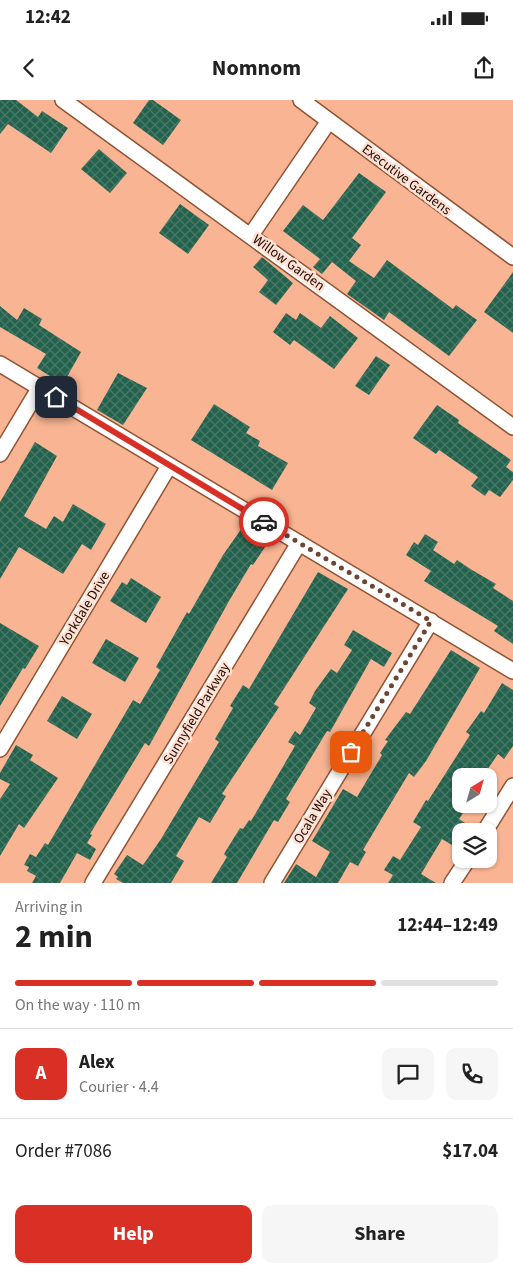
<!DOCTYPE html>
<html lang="en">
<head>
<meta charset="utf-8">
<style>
  body { margin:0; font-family:"Source Sans 3",sans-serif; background:#f6f6f6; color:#222; height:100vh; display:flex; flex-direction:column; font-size:19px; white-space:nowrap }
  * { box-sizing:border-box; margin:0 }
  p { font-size:16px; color:#767676 }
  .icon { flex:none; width:28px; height:28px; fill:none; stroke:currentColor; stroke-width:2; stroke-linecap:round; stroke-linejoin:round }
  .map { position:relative; height:783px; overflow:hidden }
  .details { display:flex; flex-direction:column; background:#fff; flex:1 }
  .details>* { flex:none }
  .needle { width:32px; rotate:37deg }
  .fabs { position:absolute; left:452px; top:668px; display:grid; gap:10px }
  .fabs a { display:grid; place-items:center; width:45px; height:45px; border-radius:10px; background:#fff; box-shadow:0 1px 4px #0004; font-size:25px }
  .pin { position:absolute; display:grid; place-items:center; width:42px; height:42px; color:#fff; margin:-21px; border-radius:10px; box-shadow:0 2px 8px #0006 }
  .courier { position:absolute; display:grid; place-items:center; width:50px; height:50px; margin:-25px; border:4px solid #d93025; border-radius:50%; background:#fff; color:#222; box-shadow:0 1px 6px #0007 }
  .headline em { font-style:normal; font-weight:700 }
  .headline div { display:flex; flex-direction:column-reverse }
  .headline { display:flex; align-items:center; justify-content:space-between; height:85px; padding:0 15px }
  h1 { font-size:32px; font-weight:700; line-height:38px }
  .bar { display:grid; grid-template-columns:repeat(4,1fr); gap:8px 5px; align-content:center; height:60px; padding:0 15px }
  .bar i { height:6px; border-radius:4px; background:#e0e0e0 }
  .bar .current { background:#d93025 }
  .bar p { grid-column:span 4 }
  .line { display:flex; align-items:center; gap:12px; padding:0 15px; border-top:1px solid #e0e0e0 }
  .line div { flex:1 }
  .round { display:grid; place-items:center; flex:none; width:52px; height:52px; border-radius:10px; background:#f6f6f6 }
  .button { display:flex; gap:10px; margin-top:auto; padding:10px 15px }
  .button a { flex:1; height:58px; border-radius:10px; background:#d93025; color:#fff; font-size:20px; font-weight:700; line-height:58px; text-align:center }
  .button a+a { background:#f6f6f6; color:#222 }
  .status { display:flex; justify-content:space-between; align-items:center; height:35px; padding:0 25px; background:#fff; direction:ltr }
  .status svg { height:14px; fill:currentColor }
  header { display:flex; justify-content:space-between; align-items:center; height:65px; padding:0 15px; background:#fff; font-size:22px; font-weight:700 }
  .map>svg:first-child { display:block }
  .building { fill:url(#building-cross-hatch) }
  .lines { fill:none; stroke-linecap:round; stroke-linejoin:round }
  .minor-casing { stroke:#8f5333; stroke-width:18 }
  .minor { stroke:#fff; stroke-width:15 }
  .done { stroke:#6c4533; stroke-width:5; stroke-dasharray:0 9 }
  .route { stroke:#d93025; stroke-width:6 }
  .labels { text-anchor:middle; stroke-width:5; stroke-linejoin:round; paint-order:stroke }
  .street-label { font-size:14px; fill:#200900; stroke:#fee1d3 }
</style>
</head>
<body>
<div class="status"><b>12:42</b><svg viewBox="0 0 49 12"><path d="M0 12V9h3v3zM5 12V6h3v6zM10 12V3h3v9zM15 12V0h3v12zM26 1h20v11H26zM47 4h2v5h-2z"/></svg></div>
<header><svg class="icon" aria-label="back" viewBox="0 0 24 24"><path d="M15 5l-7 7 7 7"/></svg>Nomnom<svg class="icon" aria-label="share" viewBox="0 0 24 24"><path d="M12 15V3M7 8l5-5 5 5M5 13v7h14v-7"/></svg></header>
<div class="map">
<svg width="513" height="783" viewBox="0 0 513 783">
  <defs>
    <pattern id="building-cross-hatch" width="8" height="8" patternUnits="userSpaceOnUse" patternTransform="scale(1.25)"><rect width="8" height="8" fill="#23634e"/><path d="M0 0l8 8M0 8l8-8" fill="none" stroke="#497867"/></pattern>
  </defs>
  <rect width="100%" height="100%" fill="#f9b593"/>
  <g class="building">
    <polygon points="0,0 16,0 38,17 42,11 68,28 51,53 8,24 0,34"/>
    <polygon points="149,0 153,0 181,20 163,45 133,23"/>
    <polygon points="99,49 127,73 110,93 81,69"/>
    <polygon points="359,73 386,92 352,138 361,145 349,161 374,178 387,160 453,209 456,205 477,220 449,256 389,212 384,220 347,194 356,181 332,162 322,174 313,167 320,159 283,131 303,105 323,120"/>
    <polygon points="180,104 209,125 188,154 159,133"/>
    <polygon points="262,157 293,183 276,205 259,192 268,180 253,167"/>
    <polygon points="513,172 513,233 484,212"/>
    <polygon points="0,206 17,220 24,208 42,219 39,225 81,252 63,284 37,268 46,254 0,227"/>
    <polygon points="286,213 296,220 300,213 321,228 330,216 358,238 334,269 294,240 290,245 273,232"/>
    <polygon points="376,256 390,265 369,295 355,286"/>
    <polygon points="118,273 147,288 123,325 97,310"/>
    <polygon points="214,304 250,327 246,333 260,341 258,346 288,363 272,390 191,340"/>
    <polygon points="437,305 459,320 458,323 511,360 506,367 513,372 513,380 500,397 489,390 485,396 471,386 478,377 439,350 436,354 413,338"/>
    <polygon points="35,342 57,356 24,416 46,429 54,416 63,422 73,404 106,424 91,450 82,444 63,474 19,447 0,479 0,402"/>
    <polygon points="242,428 267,444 253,465 251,464 229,501 149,646 145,643 90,734 92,735 87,743 96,749 90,760 77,753 60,783 32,783 36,776 27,771 29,767 24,765 30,754 36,757 45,743 48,745 133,600 140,604 160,570 156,567 187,512 189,514 223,455"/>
    <polygon points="425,434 438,442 433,450 454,464 457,460 472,470 496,484 493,488 513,501 513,544 494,531 498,526 424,481 431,471 406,455 414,442 418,445"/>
    <polygon points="318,472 348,489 274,604 279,607 222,694 226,696 210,723 199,717 176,756 184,761 171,783 123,783 116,779 118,777 114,774 127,755 143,765 161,739 219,642 215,639 233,608 230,606 243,585 249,589"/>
    <polygon points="131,478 161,497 146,523 110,501 122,482 127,485"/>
    <polygon points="0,523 39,546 25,569 23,568 0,606"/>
    <polygon points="353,530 392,553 384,567 371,559 330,632 327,631 286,699 290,702 278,722 274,720 237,783 211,783 227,757 224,754 240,728 243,729 249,720 251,721 295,646 288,642 295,631 300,635 316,608 309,603 315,591 331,569 337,573 352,550 344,545"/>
    <polygon points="106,539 139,558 125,582 92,563"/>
    <polygon points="451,550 480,568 426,661 414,677 409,673 382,718 363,750 366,752 358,766 350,762 338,783 284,783 296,764 316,777 330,752 312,741 343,689 357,697 382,655 380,653 388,641 385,640 406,612 410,614"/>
    <polygon points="502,583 513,590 513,646 504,659 498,654 483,676 461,676 461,704 469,704 459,719 465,723 452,745 442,739 421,774 436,783 388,783 393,775 384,770 393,756 400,760 421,727 413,722 426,700 428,701 470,635 466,632 481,611 484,613"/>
    <polygon points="62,596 92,614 77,639 47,621"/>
    <polygon points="16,645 33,655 30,660 58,678 24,728 19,724 0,756 0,699 10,684 0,679 0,673"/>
  </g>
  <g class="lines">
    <g class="minor-casing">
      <g id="minor">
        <polyline points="63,0 513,327"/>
        <polyline points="301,0 513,157"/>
        <polyline points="251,135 329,21"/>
        <polyline points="0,264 513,571"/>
        <polyline points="0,354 40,287"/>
        <polyline points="0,649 169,366"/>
        <polyline points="485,731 513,686"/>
        <polyline points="93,783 299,443"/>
        <polyline points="272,783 431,521"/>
        <polyline points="452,783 468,759"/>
      </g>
    </g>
    <use href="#minor" class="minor"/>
  </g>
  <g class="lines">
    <polyline class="done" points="264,422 431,521 351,652"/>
    <polyline class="route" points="56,297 264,422"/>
  </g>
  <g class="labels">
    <g class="street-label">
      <text transform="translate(407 79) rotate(37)" y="5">Executive Gardens</text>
      <text transform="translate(289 162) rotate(36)" y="5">Willow Garden</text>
      <text transform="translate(84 508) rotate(-59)" y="5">Yorkdale Drive</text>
      <text transform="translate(196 613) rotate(-59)" y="5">Sunnyfield Parkway</text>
      <text transform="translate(312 716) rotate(-59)" y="5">Ocala Way</text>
    </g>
  </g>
</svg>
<div class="fabs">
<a><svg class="needle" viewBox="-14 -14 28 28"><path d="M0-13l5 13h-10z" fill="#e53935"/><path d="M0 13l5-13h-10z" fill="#767676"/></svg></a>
<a><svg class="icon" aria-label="layers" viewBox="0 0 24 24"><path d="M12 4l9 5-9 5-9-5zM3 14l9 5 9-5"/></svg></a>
</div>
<div class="pin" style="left:351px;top:652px;background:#ea580c"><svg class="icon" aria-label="bag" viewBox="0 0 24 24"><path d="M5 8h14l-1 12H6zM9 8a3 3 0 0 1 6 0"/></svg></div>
<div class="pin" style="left:56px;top:297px;background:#1f2937"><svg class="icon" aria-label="home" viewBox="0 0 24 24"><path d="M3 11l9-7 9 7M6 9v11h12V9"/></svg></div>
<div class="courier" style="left:264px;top:422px"><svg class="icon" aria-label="car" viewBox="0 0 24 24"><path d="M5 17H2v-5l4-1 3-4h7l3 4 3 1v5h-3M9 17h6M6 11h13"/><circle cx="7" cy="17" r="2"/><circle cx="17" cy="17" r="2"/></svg></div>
</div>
<section class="details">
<div class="headline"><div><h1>2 min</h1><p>Arriving in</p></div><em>12:44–12:49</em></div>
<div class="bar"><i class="current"></i><i class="current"></i><i class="current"></i><i></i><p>On the way · 110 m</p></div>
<div class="line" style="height:90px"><b class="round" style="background:#d93025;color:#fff">A</b><div><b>Alex</b><p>Courier · 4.4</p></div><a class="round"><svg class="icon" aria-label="chat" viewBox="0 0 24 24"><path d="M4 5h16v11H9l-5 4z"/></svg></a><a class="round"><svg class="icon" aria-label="phone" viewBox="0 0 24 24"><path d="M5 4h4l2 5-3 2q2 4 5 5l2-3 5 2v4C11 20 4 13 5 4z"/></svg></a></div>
<div class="line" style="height:65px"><div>Order #7086</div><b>$17.04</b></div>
<div class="button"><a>Help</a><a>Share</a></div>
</section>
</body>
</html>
